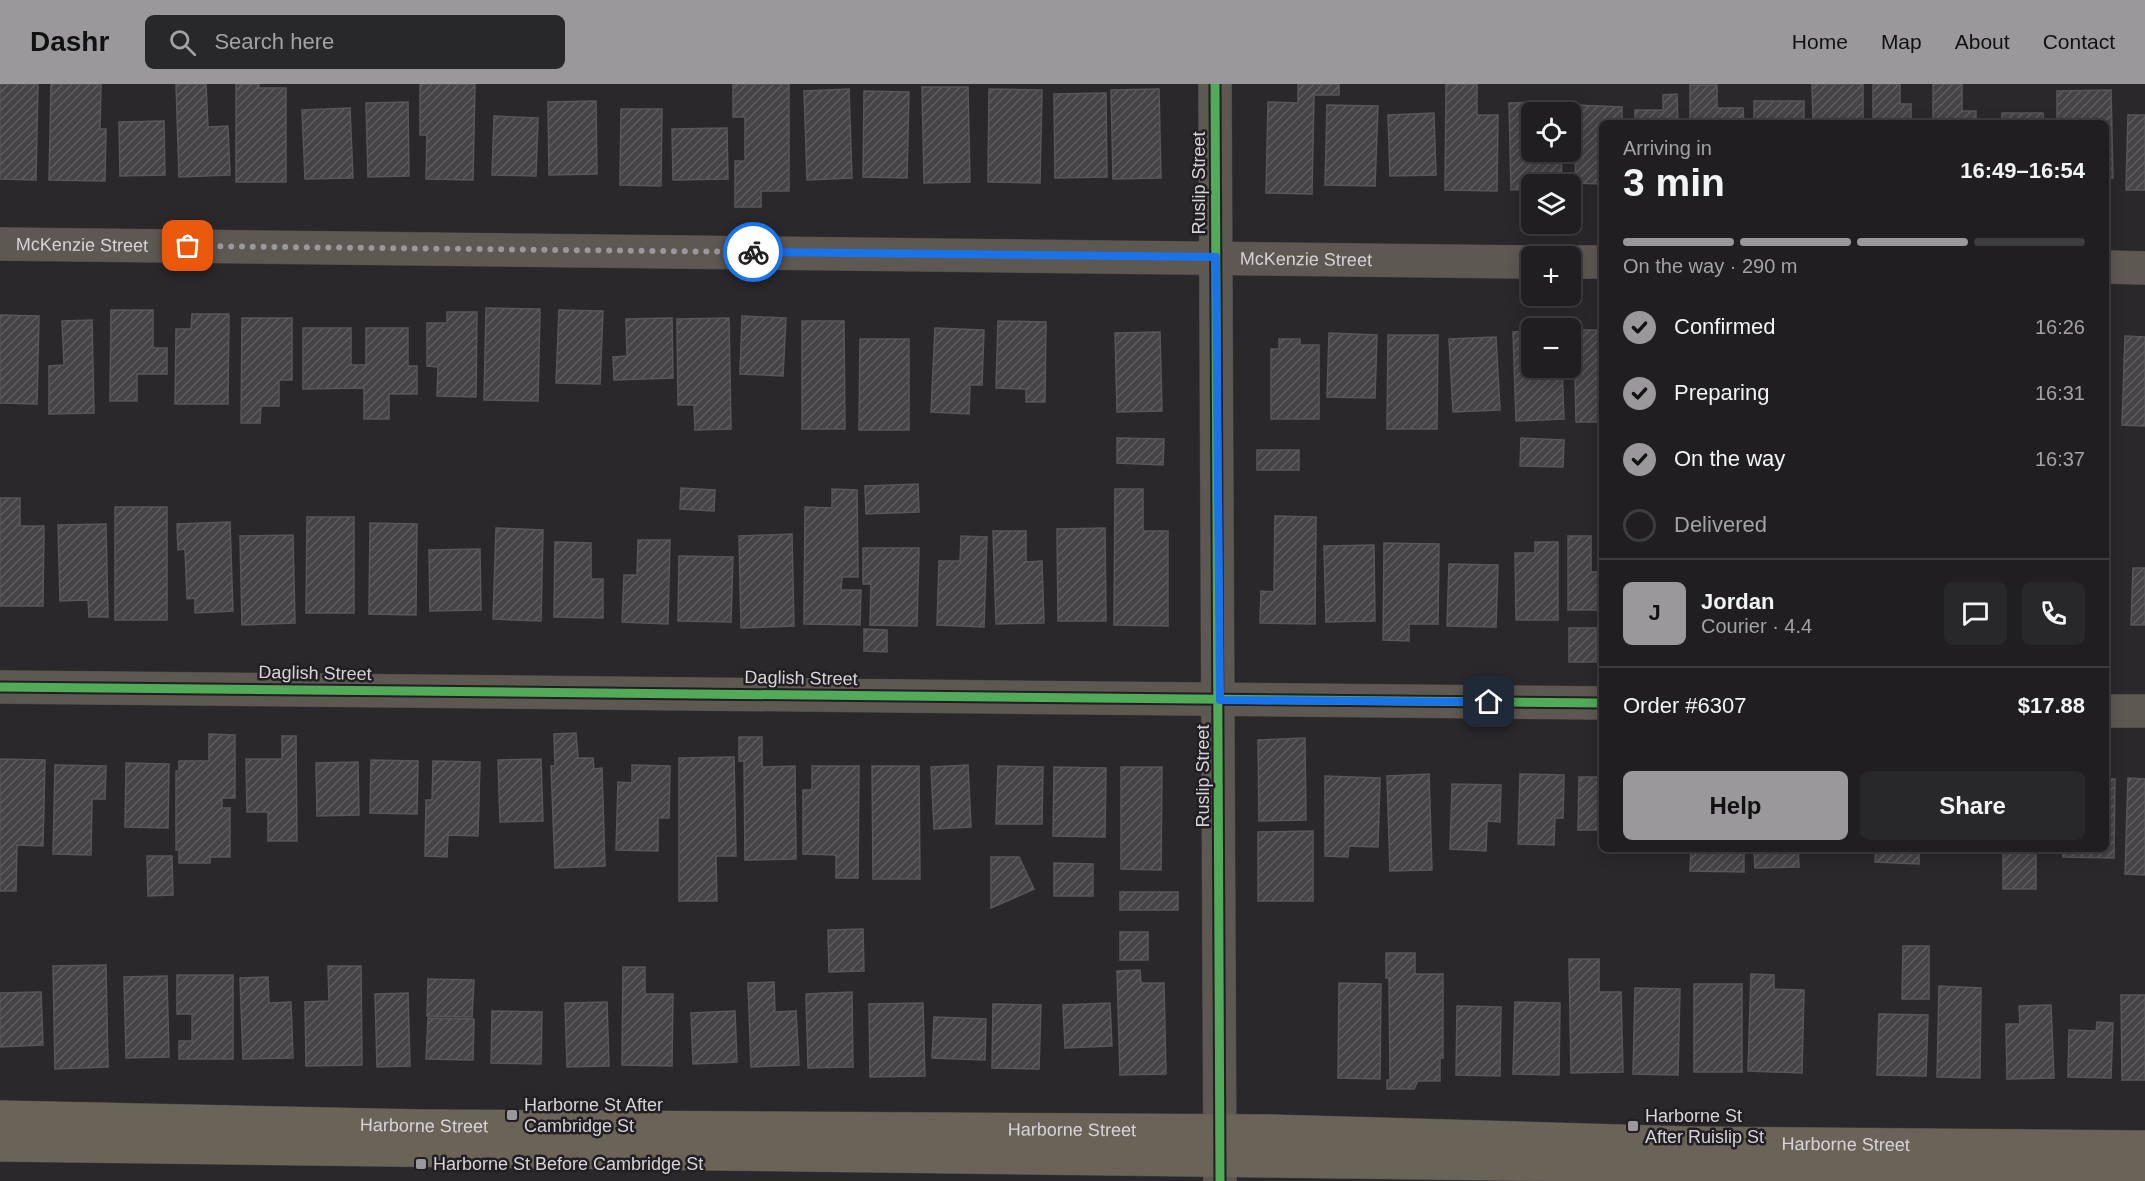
<!DOCTYPE html>
<html lang="en">
<head>
<meta charset="utf-8">
<style>
  body { margin:0; font-family:Arial,sans-serif; background:#28272a; color:#f1f3f6; height:100vh; display:flex; flex-direction:column; font-size:22px; white-space:nowrap }
  * { box-sizing:border-box; margin:0 }
  p { font-size:20px; color:#a2a2a5 }
  .icon { flex:none; width:33px; height:33px; fill:none; stroke:currentColor; stroke-width:2; stroke-linecap:round; stroke-linejoin:round }
  .map { position:relative; flex:1; overflow:hidden }
  .details { position:absolute; left:1599px; top:36px; width:510px; height:732px; display:flex; flex-direction:column; background:#201e21; border-radius:9px; box-shadow:0 3px 15px #0003,0 0 0 2px #3d3c3f }
  .details>* { flex:none }
  .controls { position:absolute; left:1521px; top:18px; display:grid; gap:12px }
  .controls a { display:grid; place-items:center; width:60px; height:60px; border-radius:9px; background:#201e21; box-shadow:0 3px 15px #0003,0 0 0 2px #3d3c3f; font-size:30px }
  .pin { position:absolute; display:grid; place-items:center; width:51px; height:51px; color:#fff; margin:-26px; border-radius:12px; box-shadow:0 3px 9px #0006 }
  .courier { position:absolute; display:grid; place-items:center; width:60px; height:60px; margin:-30px; border:4px solid #1a73e8; border-radius:50%; background:#fff; color:#222; box-shadow:0 2px 8px #0007 }
  .overview em { font-style:normal; font-weight:700 }
  .overview div { display:flex; flex-direction:column-reverse }
  .overview { display:flex; align-items:center; justify-content:space-between; height:102px; padding:0 24px }
  h1 { font-size:39px; font-weight:700; line-height:45px }
  .bar { display:grid; grid-template-columns:repeat(4,1fr); gap:9px 6px; align-content:center; height:72px; padding:0 24px }
  .bar i { height:8px; border-radius:4px; background:#3d3c3f }
  .bar .current { background:#9b989c }
  .bar p { grid-column:span 4 }
  .line { display:flex; align-items:center; gap:15px; padding:0 24px; border-top:2px solid #3d3c3f }
  .line div { flex:1 }
  .round { display:grid; place-items:center; flex:none; width:63px; height:63px; border-radius:9px; background:#28272a }
  ol { padding:0 24px; list-style:none }
  li { display:flex; align-items:center; gap:18px; height:66px }
  li p { margin-inline-start:auto }
  li .icon { padding:6px; border-radius:50%; background:#9b989c; color:#111; stroke-width:4 }
  li:last-child { color:#a2a2a5 }
  li i { width:33px; height:33px; border:3px solid #3d3c3f; border-radius:50% }
  .primary-button { display:flex; gap:12px; margin-top:auto; padding:12px 24px }
  .primary-button a { flex:1; height:69px; border-radius:9px; background:#9b989c; color:#111; font-size:24px; font-weight:700; line-height:69px; text-align:center }
  .primary-button a+a { background:#28272a; color:#f1f3f6 }
  header { display:flex; align-items:center; gap:36px; box-sizing:border-box; height:84px; padding:0 30px; background:#9b989c; color:#111 }
  header strong { font-size:28px }
  nav { display:flex; gap:33px; margin-inline-start:auto; font-size:21px }
  .search { width:420px; height:54px; background:#28272a; display:flex; align-items:center; gap:15px; box-sizing:border-box; padding:0 21px; border-radius:9px; color:#a2a2a5; font-size:22px }
  .map>svg:first-child { display:block }
  .building { fill:url(#building-hatch); stroke:#585659; stroke-width:1.5 }
  .lines { fill:none; stroke-linecap:round; stroke-linejoin:round }
  .minor-casing { stroke:#474447; stroke-width:34 }
  .major-casing { stroke:#474447; stroke-width:34 }
  .minor { stroke:#5e5852; stroke-width:33 }
  .major { stroke:#6a6358; stroke-width:33 }
  .cycleway-casing { stroke:#221e23; stroke-width:13 }
  .cycleway { stroke:#51ab58; stroke-width:9 }
  .done { stroke:#9b989c; stroke-width:6; stroke-dasharray:0 10.8 }
  .route { stroke:#1a73e8; stroke-width:8 }
  .poi-dot { fill:#9b989c; stroke:#221e23; stroke-width:2 }
  .labels { text-anchor:middle; stroke-width:5; stroke-linejoin:round; paint-order:stroke }
  .street-label { font-size:18px; fill:#d7d4d8; stroke:#221e23 }
  .poi-label { font-size:18px; fill:#d7d4d8; stroke:#221e23; text-anchor:start }
</style>
</head>
<body>
<header>
<strong>Dashr</strong>
<div class="search"><svg class="icon" aria-label="search" viewBox="0 0 24 24"><circle cx="10" cy="10" r="6"/><path d="M15 15l6 6"/></svg>Search here</div>
<nav><a>Home</a><a>Map</a><a>About</a><a>Contact</a></nav>
</header>
<div class="map">
<svg width="2145" height="1097" viewBox="0 0 2145 1097">
  <defs>
    <pattern id="building-hatch" width="6" height="6" patternUnits="userSpaceOnUse" patternTransform="scale(1.5)"><rect width="6" height="6" fill="#454346"/><path d="M-1 1l2-2M0 6l6-6M5 7l2-2" fill="none" stroke="#5f5d60"/></pattern>
  </defs>
  <rect width="100%" height="100%" fill="#2b282c"/>
  <g class="building">
    <polygon points="0,0 38,0 36,96 0,95"/>
    <polygon points="51,0 101,0 100,45 106,45 105,97 49,96"/>
    <polygon points="176,0 206,0 208,43 228,42 230,91 179,93"/>
    <polygon points="236,0 259,0 259,4 286,4 286,98 236,98"/>
    <polygon points="420,0 475,0 473,96 426,95 427,51 420,51"/>
    <polygon points="733,0 789,0 789,107 761,107 761,123 735,123 735,77 745,77 745,33 733,33"/>
    <polygon points="1298,0 1339,0 1339,11 1314,11 1312,110 1266,109 1268,18 1298,19"/>
    <polygon points="1446,0 1477,0 1477,31 1498,31 1497,107 1445,106"/>
    <polygon points="1812,0 1863,0 1863,39 1813,39"/>
    <polygon points="1873,0 1900,0 1900,20 1911,20 1911,39 1873,39"/>
    <polygon points="1933,0 1962,0 1962,27 1976,27 1976,39 1933,39"/>
    <polygon points="1690,1 1717,1 1717,24 1743,24 1744,39 1690,39"/>
    <polygon points="922,3 968,3 970,98 924,99"/>
    <polygon points="849,5 852,94 807,96 804,7"/>
    <polygon points="989,5 1042,6 1040,99 988,98"/>
    <polygon points="1159,5 1161,94 1113,95 1111,6"/>
    <polygon points="2111,6 2113,94 2106,94 2106,39 2057,39 2057,7"/>
    <polygon points="864,7 909,8 907,94 863,93"/>
    <polygon points="1106,9 1107,93 1055,94 1054,10"/>
    <polygon points="1677,10 1678,39 1635,39 1635,26 1663,26 1663,11"/>
    <polygon points="596,17 597,90 549,91 548,18"/>
    <rect x="1754" y="17" width="50" height="22"/>
    <polygon points="408,18 409,92 368,93 366,19"/>
    <polygon points="1538,18 1538,28 1560,28 1532,28 1532,68 1561,68 1562,100 1532,100 1532,105 1511,106 1509,19"/>
    <polygon points="1327,21 1378,22 1375,102 1325,101"/>
    <polygon points="1577,21 1622,23 1622,39 1602,39 1602,100 1575,99"/>
    <polygon points="350,24 353,94 305,95 302,26"/>
    <polygon points="621,25 662,25 661,102 620,101"/>
    <polygon points="1434,29 1436,91 1390,92 1388,31"/>
    <polygon points="2002,29 2043,29 2044,39 2002,39"/>
    <polygon points="2128,31 2145,31 2145,106 2126,106"/>
    <polygon points="494,32 538,34 536,92 492,91"/>
    <polygon points="164,37 165,91 120,92 119,38"/>
    <polygon points="727,44 728,95 673,96 672,45"/>
    <polygon points="486,224 540,225 538,317 484,316"/>
    <polygon points="111,226 153,226 153,264 167,264 167,290 137,290 137,317 110,317"/>
    <polygon points="559,226 603,227 600,300 556,299"/>
    <polygon points="447,228 477,228 476,313 437,312 438,283 427,282 427,239 447,239"/>
    <polygon points="192,230 229,230 228,320 175,320 176,245 191,245"/>
    <polygon points="0,231 39,232 37,320 0,319"/>
    <polygon points="742,232 786,234 783,292 740,290"/>
    <polygon points="242,234 292,234 292,296 279,296 279,322 261,322 260,339 241,339"/>
    <polygon points="672,234 673,294 614,296 613,273 627,272 626,235"/>
    <polygon points="729,234 731,345 695,346 694,321 678,321 677,235"/>
    <polygon points="92,236 94,329 49,330 49,282 64,281 62,237"/>
    <polygon points="802,237 844,237 845,345 802,345"/>
    <polygon points="998,237 1046,238 1045,318 1026,318 1026,305 996,304"/>
    <polygon points="303,244 351,244 351,281 366,281 366,244 408,244 408,282 417,282 417,310 389,310 389,335 364,335 364,304 303,305"/>
    <polygon points="935,244 984,246 982,301 970,301 969,330 931,328"/>
    <polygon points="1574,246 1602,246 1602,338 1576,338"/>
    <polygon points="1532,247 1532,284 1562,284 1564,335 1516,337 1513,248"/>
    <polygon points="1160,248 1162,327 1117,328 1115,249"/>
    <polygon points="1329,249 1377,251 1375,314 1327,313"/>
    <polygon points="1388,251 1438,251 1437,345 1387,345"/>
    <polygon points="2125,252 2145,253 2145,342 2122,341"/>
    <polygon points="1496,253 1500,326 1453,328 1449,255"/>
    <polygon points="860,255 909,255 909,346 859,346"/>
    <polygon points="1279,255 1300,255 1300,261 1319,261 1319,335 1271,335 1271,265 1279,265"/>
    <polygon points="2106,257 2109,257 2107,307 2106,307"/>
    <polygon points="1117,354 1164,355 1163,381 1117,379"/>
    <polygon points="1521,354 1564,356 1563,383 1520,382"/>
    <rect x="1257" y="366" width="42" height="20"/>
    <polygon points="918,400 919,428 866,430 865,402"/>
    <polygon points="681,404 715,406 714,427 680,425"/>
    <polygon points="832,405 857,406 858,493 842,493 841,506 861,506 860,541 804,540 805,423 832,424"/>
    <polygon points="1115,405 1143,405 1143,447 1168,447 1168,542 1114,541"/>
    <polygon points="0,414 20,414 20,442 44,442 43,522 0,522"/>
    <rect x="115" y="423" width="52" height="113"/>
    <polygon points="1275,432 1316,433 1315,540 1260,539 1261,507 1274,508"/>
    <polygon points="307,433 354,433 354,529 306,529"/>
    <polygon points="230,438 233,527 195,529 195,514 187,515 185,465 178,466 177,440"/>
    <polygon points="370,439 417,440 416,531 369,530"/>
    <polygon points="106,440 108,533 89,533 88,516 60,517 58,441"/>
    <polygon points="496,444 543,446 541,537 493,535"/>
    <polygon points="1105,444 1106,537 1058,537 1057,445"/>
    <polygon points="993,447 1026,447 1026,478 1042,477 1044,539 996,540"/>
    <polygon points="792,450 794,542 741,544 739,452"/>
    <polygon points="293,451 295,539 242,541 240,452"/>
    <polygon points="961,452 987,453 984,543 937,541 939,477 960,477"/>
    <polygon points="1568,452 1591,452 1591,488 1602,488 1602,526 1568,526"/>
    <polygon points="638,456 670,456 668,540 622,538 624,491 637,491"/>
    <polygon points="555,458 591,459 591,495 603,495 603,534 554,533"/>
    <polygon points="1535,458 1558,458 1558,536 1516,536 1515,469 1535,469"/>
    <polygon points="1384,459 1439,460 1438,540 1409,540 1409,557 1383,556"/>
    <polygon points="1374,461 1375,537 1326,538 1324,462"/>
    <polygon points="863,464 919,464 917,542 870,541 871,500 863,500"/>
    <polygon points="480,465 481,526 430,527 429,466"/>
    <polygon points="679,472 733,473 731,538 678,537"/>
    <polygon points="1449,480 1498,481 1496,543 1447,542"/>
    <polygon points="2133,484 2145,484 2145,541 2131,541"/>
    <rect x="1569" y="544" width="27" height="34"/>
    <polygon points="864,545 887,546 887,568 864,567"/>
    <polygon points="576,649 578,674 593,674 594,685 602,684 605,782 555,784 551,682 555,682 554,650"/>
    <polygon points="209,650 235,651 235,714 222,714 222,724 230,724 230,773 210,773 210,779 179,779 179,766 176,766 176,687 179,687 179,677 209,677"/>
    <polygon points="282,652 296,652 297,757 268,757 268,728 247,728 246,675 282,675"/>
    <polygon points="739,653 762,653 762,683 795,682 796,775 745,776 744,677 739,677"/>
    <polygon points="1305,654 1306,736 1259,737 1258,656"/>
    <polygon points="734,673 736,772 716,772 717,817 679,817 679,674"/>
    <polygon points="0,675 45,676 43,762 17,761 16,807 0,807"/>
    <polygon points="541,675 543,737 500,738 498,676"/>
    <polygon points="371,676 418,677 417,730 370,729"/>
    <polygon points="433,677 480,678 478,752 448,751 447,773 425,772 426,716 432,716"/>
    <polygon points="358,678 359,731 317,732 316,679"/>
    <polygon points="126,679 169,680 168,744 125,743"/>
    <polygon points="55,681 106,682 105,715 92,715 91,771 53,770"/>
    <polygon points="632,681 670,682 669,734 658,734 658,767 616,766 618,698 632,699"/>
    <polygon points="968,681 971,743 934,745 931,683"/>
    <polygon points="812,682 859,682 858,794 836,794 836,771 803,770 803,706 812,706"/>
    <polygon points="872,682 919,682 920,795 873,795"/>
    <polygon points="998,682 1043,683 1042,740 996,740"/>
    <polygon points="1054,683 1106,684 1105,753 1053,752"/>
    <polygon points="1121,683 1162,683 1161,786 1121,785"/>
    <polygon points="1429,690 1432,786 1390,787 1387,692"/>
    <polygon points="1520,690 1564,691 1563,734 1555,734 1554,761 1518,760"/>
    <polygon points="1325,692 1380,694 1378,763 1349,762 1348,773 1325,772"/>
    <polygon points="1579,693 1602,693 1602,746 1578,746"/>
    <polygon points="2128,694 2145,695 2145,791 2125,790"/>
    <polygon points="2106,695 2115,695 2114,774 2063,773 2063,765 2106,765"/>
    <polygon points="1452,700 1501,701 1500,738 1487,737 1486,767 1450,765"/>
    <polygon points="1313,747 1313,817 1258,817 1258,748"/>
    <polygon points="1691,765 1744,765 1744,788 1690,787"/>
    <polygon points="1754,765 1798,765 1799,783 1755,784"/>
    <polygon points="1876,765 1919,765 1919,780 1875,778"/>
    <rect x="2003" y="765" width="33" height="40"/>
    <polygon points="147,772 172,772 173,811 148,812"/>
    <polygon points="991,773 1019,773 1034,805 991,824"/>
    <polygon points="1054,779 1093,780 1093,812 1054,812"/>
    <rect x="1120" y="808" width="58" height="18"/>
    <polygon points="863,845 864,887 829,888 828,846"/>
    <rect x="1120" y="848" width="28" height="28"/>
    <polygon points="1903,862 1929,862 1929,915 1902,915"/>
    <polygon points="1386,869 1415,869 1415,890 1443,890 1443,974 1440,974 1440,997 1418,997 1414,1005 1387,1005 1387,996 1390,996 1389,894 1386,894"/>
    <polygon points="1569,875 1599,875 1599,908 1621,908 1623,988 1571,989"/>
    <polygon points="106,881 108,983 55,985 53,882"/>
    <polygon points="328,882 361,882 362,981 306,982 305,918 329,917"/>
    <polygon points="623,883 645,883 645,910 673,910 672,982 622,981"/>
    <polygon points="1140,886 1141,899 1164,899 1166,990 1120,991 1117,887"/>
    <polygon points="1751,890 1774,891 1774,905 1804,906 1802,989 1748,987"/>
    <polygon points="177,891 233,891 233,975 179,975 179,957 192,957 192,930 177,930"/>
    <polygon points="167,892 169,973 126,974 124,893"/>
    <polygon points="268,893 269,919 291,918 293,974 243,975 240,894"/>
    <polygon points="428,895 474,896 472,933 427,932"/>
    <polygon points="774,898 775,928 796,927 799,981 751,983 748,899"/>
    <polygon points="1339,899 1381,900 1380,995 1338,994"/>
    <rect x="1694" y="900" width="48" height="88"/>
    <polygon points="1939,902 1981,904 1980,994 1937,993"/>
    <polygon points="1635,904 1680,905 1678,991 1633,990"/>
    <polygon points="41,908 43,961 0,963 0,909"/>
    <polygon points="852,908 853,983 808,984 806,910"/>
    <polygon points="408,909 410,982 377,983 375,910"/>
    <polygon points="2121,911 2145,911 2145,996 2122,996"/>
    <polygon points="607,918 609,982 567,983 565,919"/>
    <polygon points="1515,918 1560,919 1559,991 1513,990"/>
    <polygon points="923,919 925,992 870,993 869,920"/>
    <polygon points="1110,919 1112,962 1065,964 1063,921"/>
    <polygon points="993,920 1041,921 1039,985 992,984"/>
    <polygon points="2051,921 2054,994 2007,995 2006,940 2020,940 2019,922"/>
    <polygon points="1457,922 1501,923 1500,992 1456,991"/>
    <polygon points="492,927 542,928 541,980 491,979"/>
    <polygon points="735,927 737,978 693,980 691,929"/>
    <polygon points="1879,930 1928,931 1926,992 1877,991"/>
    <polygon points="934,933 986,935 985,976 932,974"/>
    <polygon points="428,934 474,935 473,976 426,975"/>
    <polygon points="2097,938 2113,939 2111,994 2068,993 2069,946 2096,947"/>
  </g>
  <g class="lines">
    <g class="minor-casing">
      <g id="minor">
        <polyline points="1215,0 1220,1097"/>
        <path id="s1" d="M0,160L1532,178"/>
        <polyline points="1570,178 1602,178"/>
        <polyline points="2106,183 2145,184"/>
        <polyline points="0,603 1602,619"/>
        <polyline points="2106,627 2145,627"/>
      </g>
    </g>
    <g class="major-casing">
      <g id="major">
        <path id="s2" d="M0,1033L421,1042L1271,1047L1687,1059L2145,1063"/>
        <polyline points="0,1061 2145,1088"/>
      </g>
    </g>
    <use href="#minor" class="minor"/>
    <use href="#major" class="major"/>
    <g class="cycleway-casing">
      <g id="cycleway">
        <polyline points="1215,0 1220,1097"/>
        <polyline points="0,603 1602,619"/>
      </g>
    </g>
    <use href="#cycleway" class="cycleway"/>
  </g>
  <g class="lines">
    <polyline class="done" points="188,162 753,168"/>
    <polyline class="route" points="753,168 1216,173 1220,616 1489,618"/>
  </g>
  <g class="poi-dot">
    <rect x="506" y="1025" width="12" height="12" rx="3"/>
    <rect x="1627" y="1036" width="12" height="12" rx="3"/>
    <rect x="415" y="1074" width="12" height="12" rx="3"/>
  </g>
  <g class="labels">
    <g class="street-label">
      <text transform="translate(1199 99) rotate(-90)" y="6">Ruslip Street</text>
      <text dy="6" stroke="none"><textPath href="#s1" startOffset="82">McKenzie Street</textPath></text>
      <text dy="6" stroke="none"><textPath href="#s1" startOffset="1306">McKenzie Street</textPath></text>
      <text transform="translate(315 589) rotate(1)" y="6">Daglish Street</text>
      <text transform="translate(801 594) rotate(1)" y="6">Daglish Street</text>
      <text transform="translate(1203 692) rotate(-90)" y="6">Ruslip Street</text>
      <text dy="6" stroke="none"><textPath href="#s2" startOffset="424">Harborne Street</textPath></text>
      <text dy="6" stroke="none"><textPath href="#s2" startOffset="1072">Harborne Street</textPath></text>
      <text dy="6" stroke="none"><textPath href="#s2" startOffset="1846">Harborne Street</textPath></text>
    </g>
    <g class="poi-label">
      <text x="524" y="1027">Harborne St After<tspan x="524" dy="21">Cambridge St</tspan></text>
      <text x="1645" y="1038">Harborne St<tspan x="1645" dy="21">After Ruislip St</tspan></text>
      <text x="433" y="1086">Harborne St Before Cambridge St</text>
    </g>
  </g>
</svg>
<div class="controls">
<a><svg class="icon" aria-label="locate" viewBox="0 0 24 24"><circle cx="12" cy="12" r="6"/><path d="M12 2v4M12 18v4M2 12h4M18 12h4"/></svg></a>
<a><svg class="icon" aria-label="layers" viewBox="0 0 24 24"><path d="M12 4l9 5-9 5-9-5zM3 14l9 5 9-5"/></svg></a>
<a>+</a>
<a>−</a>
</div>
<div class="pin" style="left:188px;top:162px;background:#ea580c"><svg class="icon" aria-label="bag" viewBox="0 0 24 24"><path d="M5 8h14l-1 12H6zM9 8a3 3 0 0 1 6 0"/></svg></div>
<div class="pin" style="left:1489px;top:618px;background:#1f2937"><svg class="icon" aria-label="home" viewBox="0 0 24 24"><path d="M3 11l9-7 9 7M6 9v11h12V9"/></svg></div>
<div class="courier" style="left:753px;top:168px"><svg class="icon" aria-label="bike" viewBox="0 0 24 24"><circle cx="6" cy="16" r="4"/><circle cx="18" cy="16" r="4"/><path d="M6 16l4-8h5l3 8M10 8l3 8H6M13 5h3"/></svg></div>
<section class="details">
<div class="overview"><div><h1>3 min</h1><p>Arriving in</p></div><em>16:49–16:54</em></div>
<div class="bar"><i class="current"></i><i class="current"></i><i class="current"></i><i></i><p>On the way · 290 m</p></div>
<ol>
<li><svg class="icon" aria-label="check" viewBox="0 0 24 24"><path d="M5 12l5 5 9-10"/></svg>Confirmed<p>16:26</p></li>
<li><svg class="icon" aria-label="check" viewBox="0 0 24 24"><path d="M5 12l5 5 9-10"/></svg>Preparing<p>16:31</p></li>
<li><svg class="icon" aria-label="check" viewBox="0 0 24 24"><path d="M5 12l5 5 9-10"/></svg>On the way<p>16:37</p></li>
<li><i></i>Delivered</li>
</ol>
<div class="line" style="height:108px"><b class="round" style="background:#9b989c;color:#111">J</b><div><b>Jordan</b><p>Courier · 4.4</p></div><a class="round"><svg class="icon" aria-label="chat" viewBox="0 0 24 24"><path d="M4 5h16v11H9l-5 4z"/></svg></a><a class="round"><svg class="icon" aria-label="phone" viewBox="0 0 24 24"><path d="M5 4h4l2 5-3 2q2 4 5 5l2-3 5 2v4C11 20 4 13 5 4z"/></svg></a></div>
<div class="line" style="height:78px"><div>Order #6307</div><b>$17.88</b></div>
<div class="primary-button"><a>Help</a><a>Share</a></div>
</section>
</div>
</body>
</html>
